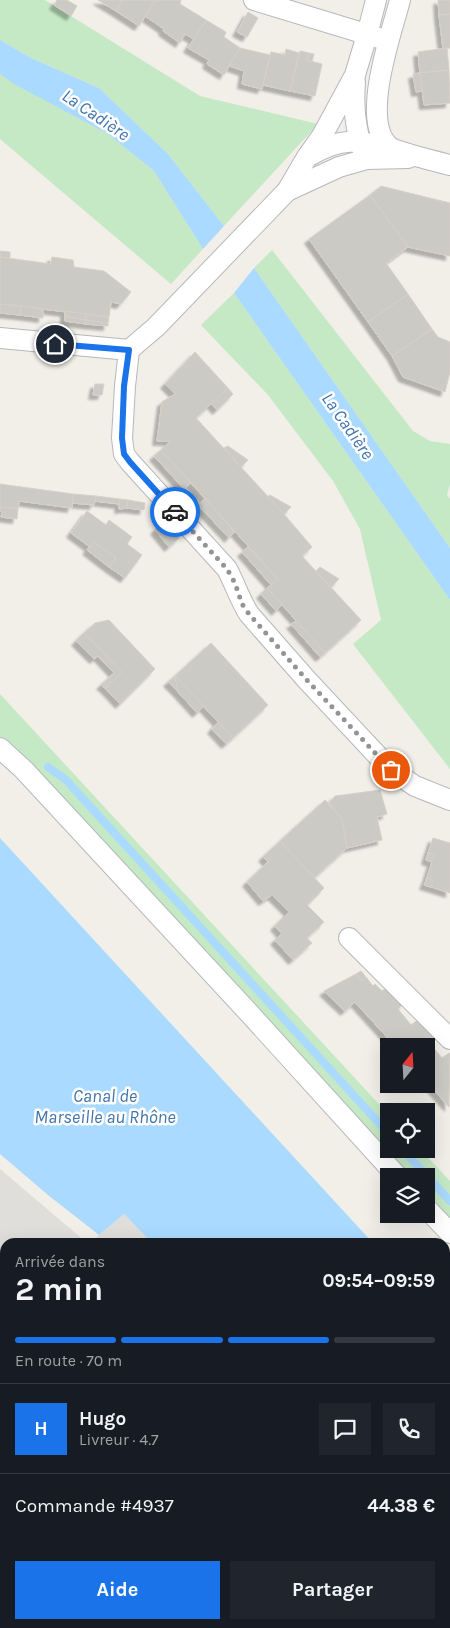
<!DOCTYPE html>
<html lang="fr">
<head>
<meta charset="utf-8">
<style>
  body { margin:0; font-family:Karla,sans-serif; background:#20242c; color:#f1f3f6; height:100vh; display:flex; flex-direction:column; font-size:19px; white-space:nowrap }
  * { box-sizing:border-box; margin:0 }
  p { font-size:16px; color:#9ea1a6 }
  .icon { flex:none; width:28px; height:28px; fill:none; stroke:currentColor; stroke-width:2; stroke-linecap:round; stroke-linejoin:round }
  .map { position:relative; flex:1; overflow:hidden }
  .side { position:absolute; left:0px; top:1238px; width:450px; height:391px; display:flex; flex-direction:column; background:#171b24; border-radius:15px 15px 0 0; box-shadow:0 5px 20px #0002 }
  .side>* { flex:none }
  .needle { width:32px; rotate:18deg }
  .tools { position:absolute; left:380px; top:1038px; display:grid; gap:10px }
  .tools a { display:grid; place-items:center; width:55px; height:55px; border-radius:0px; background:#171b24; box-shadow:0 5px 20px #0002; font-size:25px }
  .pin { position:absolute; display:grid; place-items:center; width:42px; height:42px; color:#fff; margin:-21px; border:2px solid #fff; border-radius:50%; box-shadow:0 1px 5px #0007 }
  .courier { position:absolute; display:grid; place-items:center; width:50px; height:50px; margin:-25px; border:4px solid #1a73e8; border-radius:50%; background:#fff; color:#222; box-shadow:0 1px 6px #0007 }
  .headline em { font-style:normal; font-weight:700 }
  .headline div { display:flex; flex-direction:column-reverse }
  .headline { display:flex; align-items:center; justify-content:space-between; height:85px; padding:0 15px }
  h1 { font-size:32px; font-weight:700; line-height:38px }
  .bar { display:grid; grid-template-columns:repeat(4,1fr); gap:8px 5px; align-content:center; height:60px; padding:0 15px }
  .bar i { height:6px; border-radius:4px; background:#363941 }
  .bar .selected { background:#1a73e8 }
  .bar p { grid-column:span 4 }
  .line { display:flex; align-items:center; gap:12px; padding:0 15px; border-top:1px solid #363941 }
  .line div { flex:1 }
  .round { display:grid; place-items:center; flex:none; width:52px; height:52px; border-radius:0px; background:#20242c }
  .cta { display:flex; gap:10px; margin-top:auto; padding:10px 15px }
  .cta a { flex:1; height:58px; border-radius:0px; background:#1a73e8; color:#fff; font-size:20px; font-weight:700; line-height:58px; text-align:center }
  .cta a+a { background:#20242c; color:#f1f3f6 }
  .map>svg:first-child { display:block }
  .industrial { fill:#e0deda }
  .green { fill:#c5e8c5 }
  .water { fill:#aadaff }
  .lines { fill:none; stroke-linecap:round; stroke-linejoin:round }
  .stream { stroke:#aadaff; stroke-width:8 }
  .building { fill:#cccac5; stroke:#d6d1c6; filter:url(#shadow) }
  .minor-casing { stroke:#b5b8bc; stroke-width:22 }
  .minor { stroke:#fff; stroke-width:20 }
  .done { stroke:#929495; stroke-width:5; stroke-dasharray:0 9 }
  .route { stroke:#1a73e8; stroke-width:6 }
  .labels { text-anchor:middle; stroke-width:5; stroke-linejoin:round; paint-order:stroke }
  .water-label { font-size:18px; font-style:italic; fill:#4174aa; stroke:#fff }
</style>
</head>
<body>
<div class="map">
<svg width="450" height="1628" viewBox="0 0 450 1628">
  <defs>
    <filter id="shadow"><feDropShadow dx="-4.5" dy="4.5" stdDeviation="1" flood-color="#0004"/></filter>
  </defs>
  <rect width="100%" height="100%" fill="#f1efe8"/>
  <g class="industrial">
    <polygon points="0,1169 86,1242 5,1242 5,1624 365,1624 360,1628 0,1628"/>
    <polygon points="124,1214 151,1242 91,1242"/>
  </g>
  <g class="green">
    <polygon points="0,0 45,0 200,96 318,124 224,226 168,154 99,88 31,58 0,40"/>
    <polygon points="0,74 15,84 108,134 154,171 203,249 171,284 0,139"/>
    <polygon points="272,250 413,431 430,441 450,444 450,484 447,495 450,499 450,548 254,268"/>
    <polygon points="234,293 450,600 450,769 353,644 381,620 360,529 333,481 268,395 201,325"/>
    <polygon points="0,694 389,1115 389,1149 420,1149 450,1181 450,1219 426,1194 426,1176 410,1176 22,754 0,737"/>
    <polygon points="445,1586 450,1586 450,1628 360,1628 365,1624 445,1624"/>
  </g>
  <g class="water">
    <polygon points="0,40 31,58 99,88 168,154 224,226 203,249 154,171 108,134 14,84 0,74"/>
    <polygon points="254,268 450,548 450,600 234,293"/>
    <polygon points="0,838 372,1242 151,1242 124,1214 99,1235 48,1195 0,1154"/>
    <polygon points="445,1322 450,1328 450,1586 445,1586"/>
  </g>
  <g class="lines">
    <g class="stream">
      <polyline points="48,767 66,780 389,1134"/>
      <polyline points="402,1149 450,1201"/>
    </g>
  </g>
  <g class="building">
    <polygon points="57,0 67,0 77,6 71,16 54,5"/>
    <polygon points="98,0 123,0 116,11"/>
    <polygon points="123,0 156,0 139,26 116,11"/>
    <polygon points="156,0 181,0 180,4 206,20 194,39 185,34 180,43 163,31 164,29 145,16"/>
    <polygon points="438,0 450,0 450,14 439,15"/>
    <polygon points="248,12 258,18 247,37 237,32"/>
    <polygon points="450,14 450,48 443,49 439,15"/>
    <polygon points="206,20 226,32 224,37 240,48 224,75 207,64 209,60 188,48"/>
    <polygon points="240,48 270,55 262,89 242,84 244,71 229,66"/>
    <polygon points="447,48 449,70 420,73 418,52"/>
    <polygon points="286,49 299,53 290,91 263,85 271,52 285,55"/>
    <polygon points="300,51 309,53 307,60 322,64 315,96 290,91"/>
    <polygon points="309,53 314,54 312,62 307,60"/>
    <polygon points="449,70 450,103 424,105 420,73"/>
    <polygon points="420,73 422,91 416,92 413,74"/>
    <polygon points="381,186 450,203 450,256 408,247 370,195"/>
    <polygon points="370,195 408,247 386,263 408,294 368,322 309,239"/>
    <polygon points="0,251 10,252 10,258 0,257"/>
    <polygon points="0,257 51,264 52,257 73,260 74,267 104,271 131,292 121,304 111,302 109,317 0,304"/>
    <polygon points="408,294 432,329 392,356 368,322"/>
    <polygon points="0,304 21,306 20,315 0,313"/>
    <polygon points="21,306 43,309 43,318 20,315"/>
    <polygon points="65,311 86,314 86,320 65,316"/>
    <polygon points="86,314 109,317 108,323 86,320"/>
    <polygon points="65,316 86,320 86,324 65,321"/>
    <polygon points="86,320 108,323 108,326 86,324"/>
    <polygon points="432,329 438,337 450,342 450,372 445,392 403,377 392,356"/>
    <polygon points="195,352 228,388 196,418 284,514 312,547 302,556 361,620 325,653 267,588 278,579 161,450 171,441 157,441 162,402 175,394 165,384"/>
    <polygon points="95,384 104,384 102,395 93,395"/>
    <polygon points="228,388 233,394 217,410 211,403"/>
    <polygon points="228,446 248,460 241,467 224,448"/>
    <polygon points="161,450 191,483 184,489 154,456"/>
    <polygon points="0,484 73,494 72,508 19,501 18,509 0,507"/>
    <polygon points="73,494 96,496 94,505 72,503"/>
    <polygon points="270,495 291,507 284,514 267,497"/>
    <polygon points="96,496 120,499 120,504 95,501"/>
    <polygon points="205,498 234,532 229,538 198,505"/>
    <polygon points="120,499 128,500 127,508 119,509"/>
    <polygon points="128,500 145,503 144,510 127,508"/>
    <polygon points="0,507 18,509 17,519 1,517 2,512 0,511"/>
    <polygon points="87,511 106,525 109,520 132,537 127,544 142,555 125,578 109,567 116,558 94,542 90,547 71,533"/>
    <polygon points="164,521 179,538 169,547 155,530"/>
    <polygon points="94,542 116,558 109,567 87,550"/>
    <polygon points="248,547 278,579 271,585 242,552"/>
    <polygon points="320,567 339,579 331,587 316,571"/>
    <polygon points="267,588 282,605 276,611 261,594"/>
    <polygon points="109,620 155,669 120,704 105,688 122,672 84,633 95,623"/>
    <polygon points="297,621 325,653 320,657 291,624"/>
    <polygon points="84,633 122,672 105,688 101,685 114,673 98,656 94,659 76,641"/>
    <polygon points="211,643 268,705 233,738 175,676"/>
    <polygon points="175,676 178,692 168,682"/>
    <polygon points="175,676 204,706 197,713 178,692"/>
    <polygon points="218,722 233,738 226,744 212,729"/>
    <polygon points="380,790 387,814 377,817 382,840 347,848 342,819 329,803 335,796"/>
    <polygon points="325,800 342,819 347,848 314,878 280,841"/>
    <polygon points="433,838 450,843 450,893 431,887 433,880 427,878 434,855 428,853"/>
    <polygon points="280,841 324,888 307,905 324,922 307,938 312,943 293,960 275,940 282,934 275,926 289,912 272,895 263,901 247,882 268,862 263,857"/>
    <polygon points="428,853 434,855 432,862 426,860"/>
    <polygon points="427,878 433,880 431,887 424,885"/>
    <polygon points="361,971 366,977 362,981 356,974"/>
    <polygon points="356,974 362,981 366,977 373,986 375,984 382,991 389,986 404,1003 398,1009 411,1025 419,1019 434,1036 429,1042 442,1058 449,1053 450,1054 449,1107 426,1081 426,1046 395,1046 355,1002 345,1011 324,991"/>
  </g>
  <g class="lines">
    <g class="minor-casing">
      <g id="minor">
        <polyline points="254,0 379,38"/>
        <path d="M400,0C392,32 358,124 391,148C393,150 398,150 402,152C418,157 434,161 450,165"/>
        <path d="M355,82C353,107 355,130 364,153"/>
        <path d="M311,155C341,137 358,140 391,148"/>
        <polyline points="287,191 339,167 367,159 408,158"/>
        <polyline points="0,338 129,350"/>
        <path d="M129,350L125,386L122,438L124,454L130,462L227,569C235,584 240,600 249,614L306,679L391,770L415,786L450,800"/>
        <polyline points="129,350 156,327 287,191 307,157 322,136 355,75 367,35 376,0"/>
        <polyline points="0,748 24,770 249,1013 397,1176"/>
        <polyline points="349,938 450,1039"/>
        <polyline points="426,1208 450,1233"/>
        <polyline points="0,1518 5,1523"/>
        <polyline points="96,1624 100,1628"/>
      </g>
    </g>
    <use href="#minor" class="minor"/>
  </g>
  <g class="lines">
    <polyline class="done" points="175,512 227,569 235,583 242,604 249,614 306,679 391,770"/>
    <polyline class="route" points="55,344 129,350 124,386 122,438 124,454 130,462 175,512"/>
  </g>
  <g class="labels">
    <g class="water-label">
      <text transform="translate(96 115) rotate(34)" y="6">La Cadière</text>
      <text transform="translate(348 426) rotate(55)" y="6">La Cadière</text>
      <text x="105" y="1102">Canal de<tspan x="105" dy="21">Marseille au Rhône</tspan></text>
    </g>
  </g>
</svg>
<div class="tools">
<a><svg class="needle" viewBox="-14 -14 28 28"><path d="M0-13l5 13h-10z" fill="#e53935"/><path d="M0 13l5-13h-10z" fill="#9ea1a6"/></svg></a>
<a><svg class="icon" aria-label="locate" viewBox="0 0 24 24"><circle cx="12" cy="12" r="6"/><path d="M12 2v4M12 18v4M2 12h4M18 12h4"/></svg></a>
<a><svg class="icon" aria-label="layers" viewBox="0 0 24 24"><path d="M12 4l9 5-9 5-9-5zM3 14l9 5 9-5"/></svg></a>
</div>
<div class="pin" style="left:391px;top:770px;background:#ea580c"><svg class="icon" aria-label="bag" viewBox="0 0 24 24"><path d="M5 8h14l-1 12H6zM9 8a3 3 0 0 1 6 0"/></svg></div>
<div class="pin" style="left:55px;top:344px;background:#1f2937"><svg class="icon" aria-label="home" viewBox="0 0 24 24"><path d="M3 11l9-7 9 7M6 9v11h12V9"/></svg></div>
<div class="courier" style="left:175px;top:512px"><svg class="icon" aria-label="car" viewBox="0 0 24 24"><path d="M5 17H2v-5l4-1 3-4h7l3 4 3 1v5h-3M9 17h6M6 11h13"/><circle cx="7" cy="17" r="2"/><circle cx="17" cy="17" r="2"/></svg></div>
<section class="side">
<div class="headline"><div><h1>2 min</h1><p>Arrivée dans</p></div><em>09:54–09:59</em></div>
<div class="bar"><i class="selected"></i><i class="selected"></i><i class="selected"></i><i></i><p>En route · 70 m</p></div>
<div class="line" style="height:90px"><b class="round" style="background:#1a73e8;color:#fff">H</b><div><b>Hugo</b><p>Livreur · 4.7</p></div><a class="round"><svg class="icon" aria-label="chat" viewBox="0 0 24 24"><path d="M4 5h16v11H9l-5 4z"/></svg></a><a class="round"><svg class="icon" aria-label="phone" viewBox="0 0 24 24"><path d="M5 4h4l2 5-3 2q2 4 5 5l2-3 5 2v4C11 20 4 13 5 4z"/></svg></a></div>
<div class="line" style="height:65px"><div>Commande #4937</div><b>44.38 €</b></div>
<div class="cta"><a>Aide</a><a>Partager</a></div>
</section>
</div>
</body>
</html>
